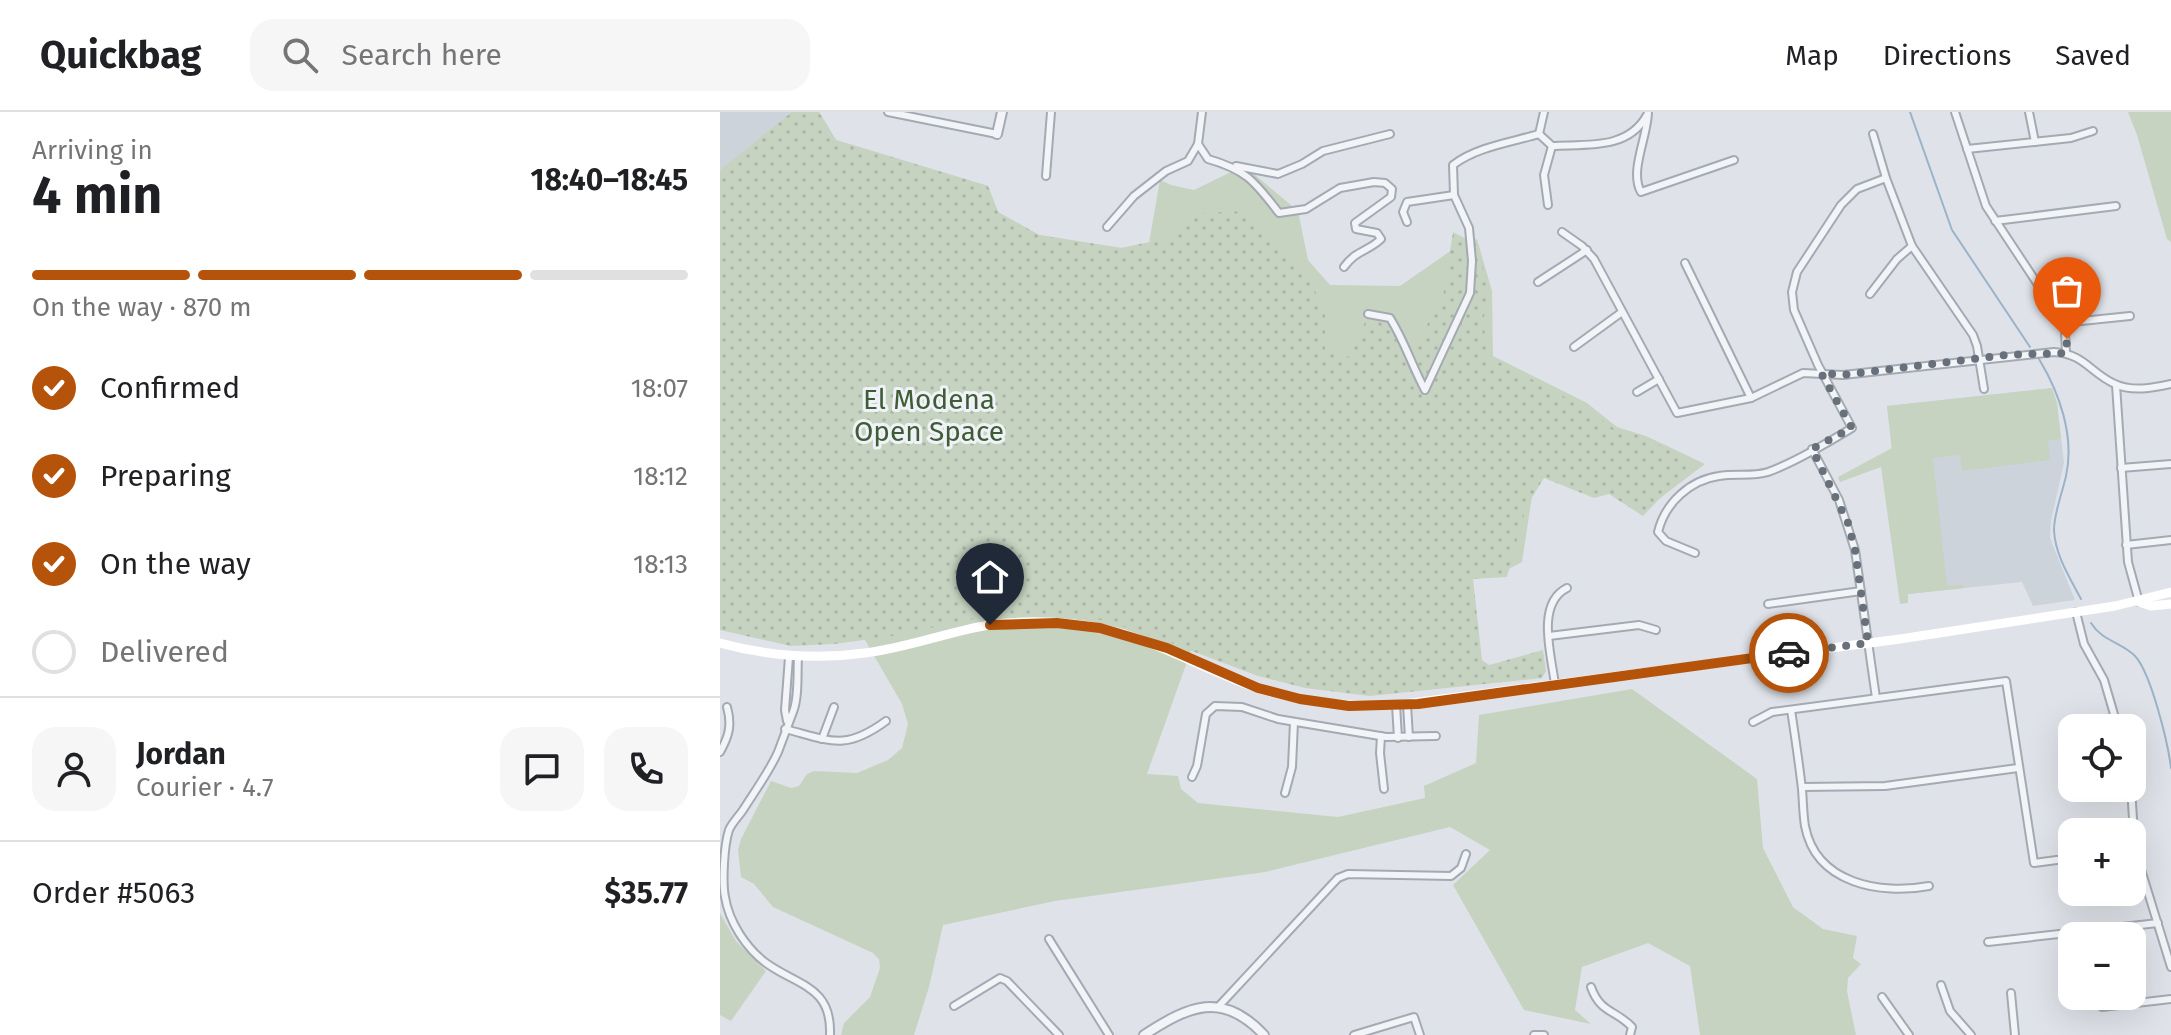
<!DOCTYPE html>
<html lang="en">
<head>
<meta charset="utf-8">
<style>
  body { margin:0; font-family:"Fira Sans",sans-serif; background:#f6f6f6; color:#202124; height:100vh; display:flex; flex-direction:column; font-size:30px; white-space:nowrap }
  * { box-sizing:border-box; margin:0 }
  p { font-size:26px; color:#757577 }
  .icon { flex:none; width:44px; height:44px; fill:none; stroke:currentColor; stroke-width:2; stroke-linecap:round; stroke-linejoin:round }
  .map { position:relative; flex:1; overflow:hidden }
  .panel { display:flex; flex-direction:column; background:#fff; width:720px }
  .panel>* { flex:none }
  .buttons { position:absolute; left:1338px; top:602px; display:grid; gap:16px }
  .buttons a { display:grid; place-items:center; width:88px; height:88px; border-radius:16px; background:#fff; box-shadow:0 8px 32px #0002; font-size:40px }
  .pin { position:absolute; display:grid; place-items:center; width:68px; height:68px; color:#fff; margin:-82px -34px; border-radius:50% 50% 50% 0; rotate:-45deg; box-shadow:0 0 8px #0007 }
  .pin .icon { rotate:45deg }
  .courier { position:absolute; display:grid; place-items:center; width:80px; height:80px; margin:-40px; border:6px solid #b45309; border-radius:50%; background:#fff; color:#222; box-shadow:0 2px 10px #0007 }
  .summary em { font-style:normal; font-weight:700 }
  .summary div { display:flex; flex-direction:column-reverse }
  .summary { display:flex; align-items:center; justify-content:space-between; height:136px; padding:0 32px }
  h1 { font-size:52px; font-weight:700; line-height:60px }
  .bar { display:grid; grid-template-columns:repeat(4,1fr); gap:12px 8px; align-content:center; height:96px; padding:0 32px }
  .bar i { height:10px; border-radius:6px; background:#e0e0e0 }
  .bar .selected { background:#b45309 }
  .bar p { grid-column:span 4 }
  .line { display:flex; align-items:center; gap:20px; padding:0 32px; border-top:2px solid #e0e0e0 }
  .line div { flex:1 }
  .round { display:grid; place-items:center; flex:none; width:84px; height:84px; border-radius:24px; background:#f6f6f6 }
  ol { padding:0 32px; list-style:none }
  li { display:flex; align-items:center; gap:24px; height:88px }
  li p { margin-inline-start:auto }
  li .icon { padding:8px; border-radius:50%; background:#b45309; color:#fff; stroke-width:4 }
  li:last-child { color:#757577 }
  li i { width:44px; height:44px; border:4px solid #e0e0e0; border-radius:50% }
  header { display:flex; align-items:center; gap:48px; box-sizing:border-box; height:112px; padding:0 40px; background:#fff; border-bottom:2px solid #e0e0e0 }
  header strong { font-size:38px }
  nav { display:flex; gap:44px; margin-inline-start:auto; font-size:28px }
  .search { width:560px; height:72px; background:#f6f6f6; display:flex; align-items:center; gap:20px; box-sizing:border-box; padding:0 28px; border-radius:24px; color:#757577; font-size:30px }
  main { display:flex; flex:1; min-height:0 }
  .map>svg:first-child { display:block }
  .built { fill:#cdd3db }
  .grass { fill:#c6d3c0 }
  .park { fill:url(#park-dots) }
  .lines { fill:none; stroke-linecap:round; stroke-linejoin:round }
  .stream { stroke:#9ab3c9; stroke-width:2 }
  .minor-casing { stroke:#a4aab3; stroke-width:10 }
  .tertiary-casing { stroke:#a4aab3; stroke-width:12 }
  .minor { stroke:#f2f4f7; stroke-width:6 }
  .tertiary { stroke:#f2f4f7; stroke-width:8 }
  .secondary { stroke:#fff; stroke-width:9 }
  .done { stroke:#68707b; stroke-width:8; stroke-dasharray:0 14.4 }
  .route { stroke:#b45309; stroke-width:10 }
  .labels { text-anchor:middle; stroke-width:6; stroke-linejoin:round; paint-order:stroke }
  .park-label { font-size:28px; fill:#3e5c35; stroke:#eff2f6 }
</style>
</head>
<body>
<header>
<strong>Quickbag</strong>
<div class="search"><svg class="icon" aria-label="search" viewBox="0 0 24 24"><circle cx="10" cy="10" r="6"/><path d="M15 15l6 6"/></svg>Search here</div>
<nav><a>Map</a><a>Directions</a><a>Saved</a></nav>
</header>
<main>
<section class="panel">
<div class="summary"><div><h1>4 min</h1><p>Arriving in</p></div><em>18:40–18:45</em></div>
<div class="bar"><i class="selected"></i><i class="selected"></i><i class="selected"></i><i></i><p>On the way · 870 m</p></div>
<ol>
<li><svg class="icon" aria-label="check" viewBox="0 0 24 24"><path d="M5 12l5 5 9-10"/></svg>Confirmed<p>18:07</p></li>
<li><svg class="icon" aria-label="check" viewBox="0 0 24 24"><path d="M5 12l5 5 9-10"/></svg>Preparing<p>18:12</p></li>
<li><svg class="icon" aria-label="check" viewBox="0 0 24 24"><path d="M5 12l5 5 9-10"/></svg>On the way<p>18:13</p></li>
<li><i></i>Delivered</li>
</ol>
<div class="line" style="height:144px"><a class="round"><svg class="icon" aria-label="person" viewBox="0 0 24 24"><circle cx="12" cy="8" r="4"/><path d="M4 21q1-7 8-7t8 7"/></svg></a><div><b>Jordan</b><p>Courier · 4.7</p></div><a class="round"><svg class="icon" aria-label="chat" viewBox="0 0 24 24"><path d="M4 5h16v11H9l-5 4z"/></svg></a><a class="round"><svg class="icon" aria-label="phone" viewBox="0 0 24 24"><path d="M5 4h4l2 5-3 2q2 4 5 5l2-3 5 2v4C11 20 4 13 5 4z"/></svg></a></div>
<div class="line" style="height:104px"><div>Order #5063</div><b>$35.77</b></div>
</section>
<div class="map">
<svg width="1451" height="923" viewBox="0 0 1451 923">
  <defs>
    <pattern id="park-dots" width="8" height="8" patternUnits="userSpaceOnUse" patternTransform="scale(2)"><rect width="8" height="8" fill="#c6d3c0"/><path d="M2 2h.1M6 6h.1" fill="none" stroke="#aab6a6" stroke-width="1.8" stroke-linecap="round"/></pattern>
  </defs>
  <rect width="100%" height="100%" fill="#dfe3e9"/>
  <g class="built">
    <polygon points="0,0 72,0 0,58"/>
    <polygon points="1332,276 1337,291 1344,351 1331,409 1330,426 1355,488 1313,494 1302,470 1179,483 1173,350 1167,294"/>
  </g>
  <g class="grass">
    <polygon points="72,0 99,0 116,28 268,74 278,100 319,123 401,136 429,131 440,68 451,73 474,78 513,59 534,62 578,99 588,148 610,173 680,174 729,140 757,127 772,179 773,244 867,291 897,315 926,324 985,352 931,393 818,345 802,450 773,465 742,464 473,533 427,662 458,664 461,677 478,691 618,705 705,686 704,674 756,651 759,603 912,577 1037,667 1043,736 1073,795 1103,817 1137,824 1133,846 1141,852 1128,866 1127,879 1136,923 980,923 970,854 928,831 862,855 855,898 871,912 804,898 733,773 770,738 730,715 545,760 335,789 223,813 209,875 194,923 121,923 124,911 150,885 160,856 159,847 153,841 53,795 34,772 21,765 18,738 21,727 51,669 71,676 79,674 87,662 94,659 137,661 168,648 182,636 188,612 182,592 138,516 0,58"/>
    <polygon points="1408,0 1451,0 1451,130 1447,127 1417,23"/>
    <polygon points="1332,276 1337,291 1341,327 1328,329 1330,348 1242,359 1240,343 1213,346 1227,474 1243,473 1244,476 1188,482 1188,491 1180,492 1161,355 1120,370 1118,365 1172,336 1167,294"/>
    <polygon points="0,801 16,829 46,859 11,909 0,903"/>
  </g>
  <path class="park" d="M72,0H99L116,28L268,74L278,100L319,123L401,136L454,125L479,102L515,99L534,107L559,130L588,164L605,200V240L630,245L645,210C675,207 677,223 688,247L723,184L733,120L756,132L772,186L762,209L771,246L866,296L897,319L923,324L978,354L942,384L923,404L889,382L874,386L824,366L806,395L787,465L753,467L762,548L769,553L823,538L826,559L822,566L650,584L585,576L538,564L427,522L381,508L333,503L258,506L167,525L114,532L71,534L0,518V58Z"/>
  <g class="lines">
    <g class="stream">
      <polyline points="1190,0 1232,118 1310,235"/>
      <path d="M1319,247C1339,280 1355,324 1346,364C1342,382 1334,401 1334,418C1335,443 1350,466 1361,487"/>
      <path d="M1371,511C1382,529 1401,530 1415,544C1431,561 1448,631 1451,656"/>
    </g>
    <g class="minor-casing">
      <g id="minor">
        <polyline points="168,0 277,22"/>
        <path d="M928,0C928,24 909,59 921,80L1014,48"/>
        <polyline points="1235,0 1266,94 1338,203 1345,219 1346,241"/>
        <polyline points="1309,0 1315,30"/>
        <path d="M819,22L832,34C867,32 908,38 927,3"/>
        <polyline points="819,22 824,0"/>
        <polyline points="1153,22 1166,66 1192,134 1253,223 1257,234 1264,277"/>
        <path d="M478,32L488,47C527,58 535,70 559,101L586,97L620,76L654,70L665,71L672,77L671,85L635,111L636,117L657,121L661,127C649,139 636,138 624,155"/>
        <polyline points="1247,37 1351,26 1373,19"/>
        <polyline points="516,54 558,62 582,52 603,39 670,22"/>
        <polyline points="326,64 331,0"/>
        <polyline points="828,93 824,63 832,34"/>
        <polyline points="1275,109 1396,94"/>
        <polyline points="687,110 683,100 687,90 734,83"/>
        <polyline points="387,115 414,84 446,59 468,49 478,32 482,0"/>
        <path d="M842,120L862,134L874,147L957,301L1031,286L1083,261L1123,263L1334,240C1365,242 1370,261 1395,272C1412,280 1433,276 1451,272"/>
        <polyline points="965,151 1031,286"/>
        <polyline points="818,170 867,138"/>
        <polyline points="1150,182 1177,147 1192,134"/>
        <path d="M648,202L670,206C685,230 692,254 705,278L750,181L752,149L749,116L734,83L733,53C756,35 792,30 819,22"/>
        <polyline points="1342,211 1410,204"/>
        <polyline points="854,235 902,200"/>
        <polyline points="1396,273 1408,450 1419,490"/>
        <polyline points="917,280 939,267"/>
        <polyline points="1092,337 1119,388 1135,438 1156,586"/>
        <polyline points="1401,356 1451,352"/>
        <polyline points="1406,433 1451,428"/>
        <path d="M975,441L946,429L938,420C945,391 970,368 999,364C1015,361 1032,365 1048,360C1073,351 1109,330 1132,316L1098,253L1074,198L1072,180L1077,160L1121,93L1137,77L1166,66"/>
        <polyline points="1048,492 1141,479"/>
        <polyline points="1356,500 1364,532 1384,568 1398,616"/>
        <polyline points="829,524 919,513 936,518"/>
        <path d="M78,545C77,562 79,585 73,600C68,613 63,627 58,640C49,660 35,679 23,698C19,704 12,711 9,718C4,733 2,770 5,785C9,810 26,836 46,851C78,874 112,874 110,923"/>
        <path d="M835,573C832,545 815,492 847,476"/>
        <polyline points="676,593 678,626"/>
        <polyline points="687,593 689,625"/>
        <path d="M1071,598C1075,624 1079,651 1082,677C1083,689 1083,702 1085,714C1096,772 1161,783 1209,774"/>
        <polyline points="67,609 65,598 69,545"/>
        <polyline points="1033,610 1052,600 1286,569 1314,751 1352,746"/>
        <path d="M65,617C111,629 125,639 166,609"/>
        <polyline points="661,624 660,641 664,677"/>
        <polyline points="102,627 114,595"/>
        <path d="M0,640C9,624 12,613 7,595"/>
        <polyline points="472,665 477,654 486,602 495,594 522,595 558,607 666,625 716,624"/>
        <polyline points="1082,675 1165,674 1298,656"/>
        <polyline points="1411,676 1415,738 1451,855"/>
        <polyline points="565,681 572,655 574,610"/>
        <polyline points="329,827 389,923"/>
        <polyline points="1268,830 1438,811"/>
        <polyline points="1221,873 1230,899 1251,923"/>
        <path d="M871,875C880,901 896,898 912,915L910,923"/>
        <polyline points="1291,881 1295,923"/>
        <polyline points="1162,885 1189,923"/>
        <polyline points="234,894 280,866 287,869 339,923"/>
        <polyline points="499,894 618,766 628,762 731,764 741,756 746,742"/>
        <polyline points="1382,895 1451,887"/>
        <polyline points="634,923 694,905 700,923"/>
        <polyline points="814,923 824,923"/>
      </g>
    </g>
    <g class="tertiary-casing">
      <g id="tertiary">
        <polyline points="277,22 282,0"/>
        <path d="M424,923C469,894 502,878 544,923"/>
      </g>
    </g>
    <use href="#minor" class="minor"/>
    <use href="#tertiary" class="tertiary"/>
    <g class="secondary">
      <polyline points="1419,490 1431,494 1451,492"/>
      <path d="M0,531C48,544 95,548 145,541C187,536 227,520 269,513C297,509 326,509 354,512C422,518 475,555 537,576C583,591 628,595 676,593L1180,527L1395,494L1451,480"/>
    </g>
  </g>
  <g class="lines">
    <polyline class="done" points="1069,541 1148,531 1135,438 1128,411 1092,337 1132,316 1101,261 1123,263 1286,243 1346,241 1347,227"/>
    <polyline class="route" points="270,513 337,511 380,516 447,536 538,576 580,587 629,594 698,592 1069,541"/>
  </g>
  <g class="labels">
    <g class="park-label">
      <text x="209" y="297">El Modena<tspan x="209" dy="32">Open Space</tspan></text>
    </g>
  </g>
</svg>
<div class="buttons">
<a><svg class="icon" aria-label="locate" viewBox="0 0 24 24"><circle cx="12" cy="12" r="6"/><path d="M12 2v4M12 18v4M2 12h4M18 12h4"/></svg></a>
<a>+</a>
<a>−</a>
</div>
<div class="pin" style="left:1347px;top:227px;background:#ea580c"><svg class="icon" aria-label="bag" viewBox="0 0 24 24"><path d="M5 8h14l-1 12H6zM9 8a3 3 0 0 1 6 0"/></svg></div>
<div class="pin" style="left:270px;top:513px;background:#1f2937"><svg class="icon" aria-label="home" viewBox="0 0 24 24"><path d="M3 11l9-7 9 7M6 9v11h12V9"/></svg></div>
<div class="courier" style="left:1069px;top:541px"><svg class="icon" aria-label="car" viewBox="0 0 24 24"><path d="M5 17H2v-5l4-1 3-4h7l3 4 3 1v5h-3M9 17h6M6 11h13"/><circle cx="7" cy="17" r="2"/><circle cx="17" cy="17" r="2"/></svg></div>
</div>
</main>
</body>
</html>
